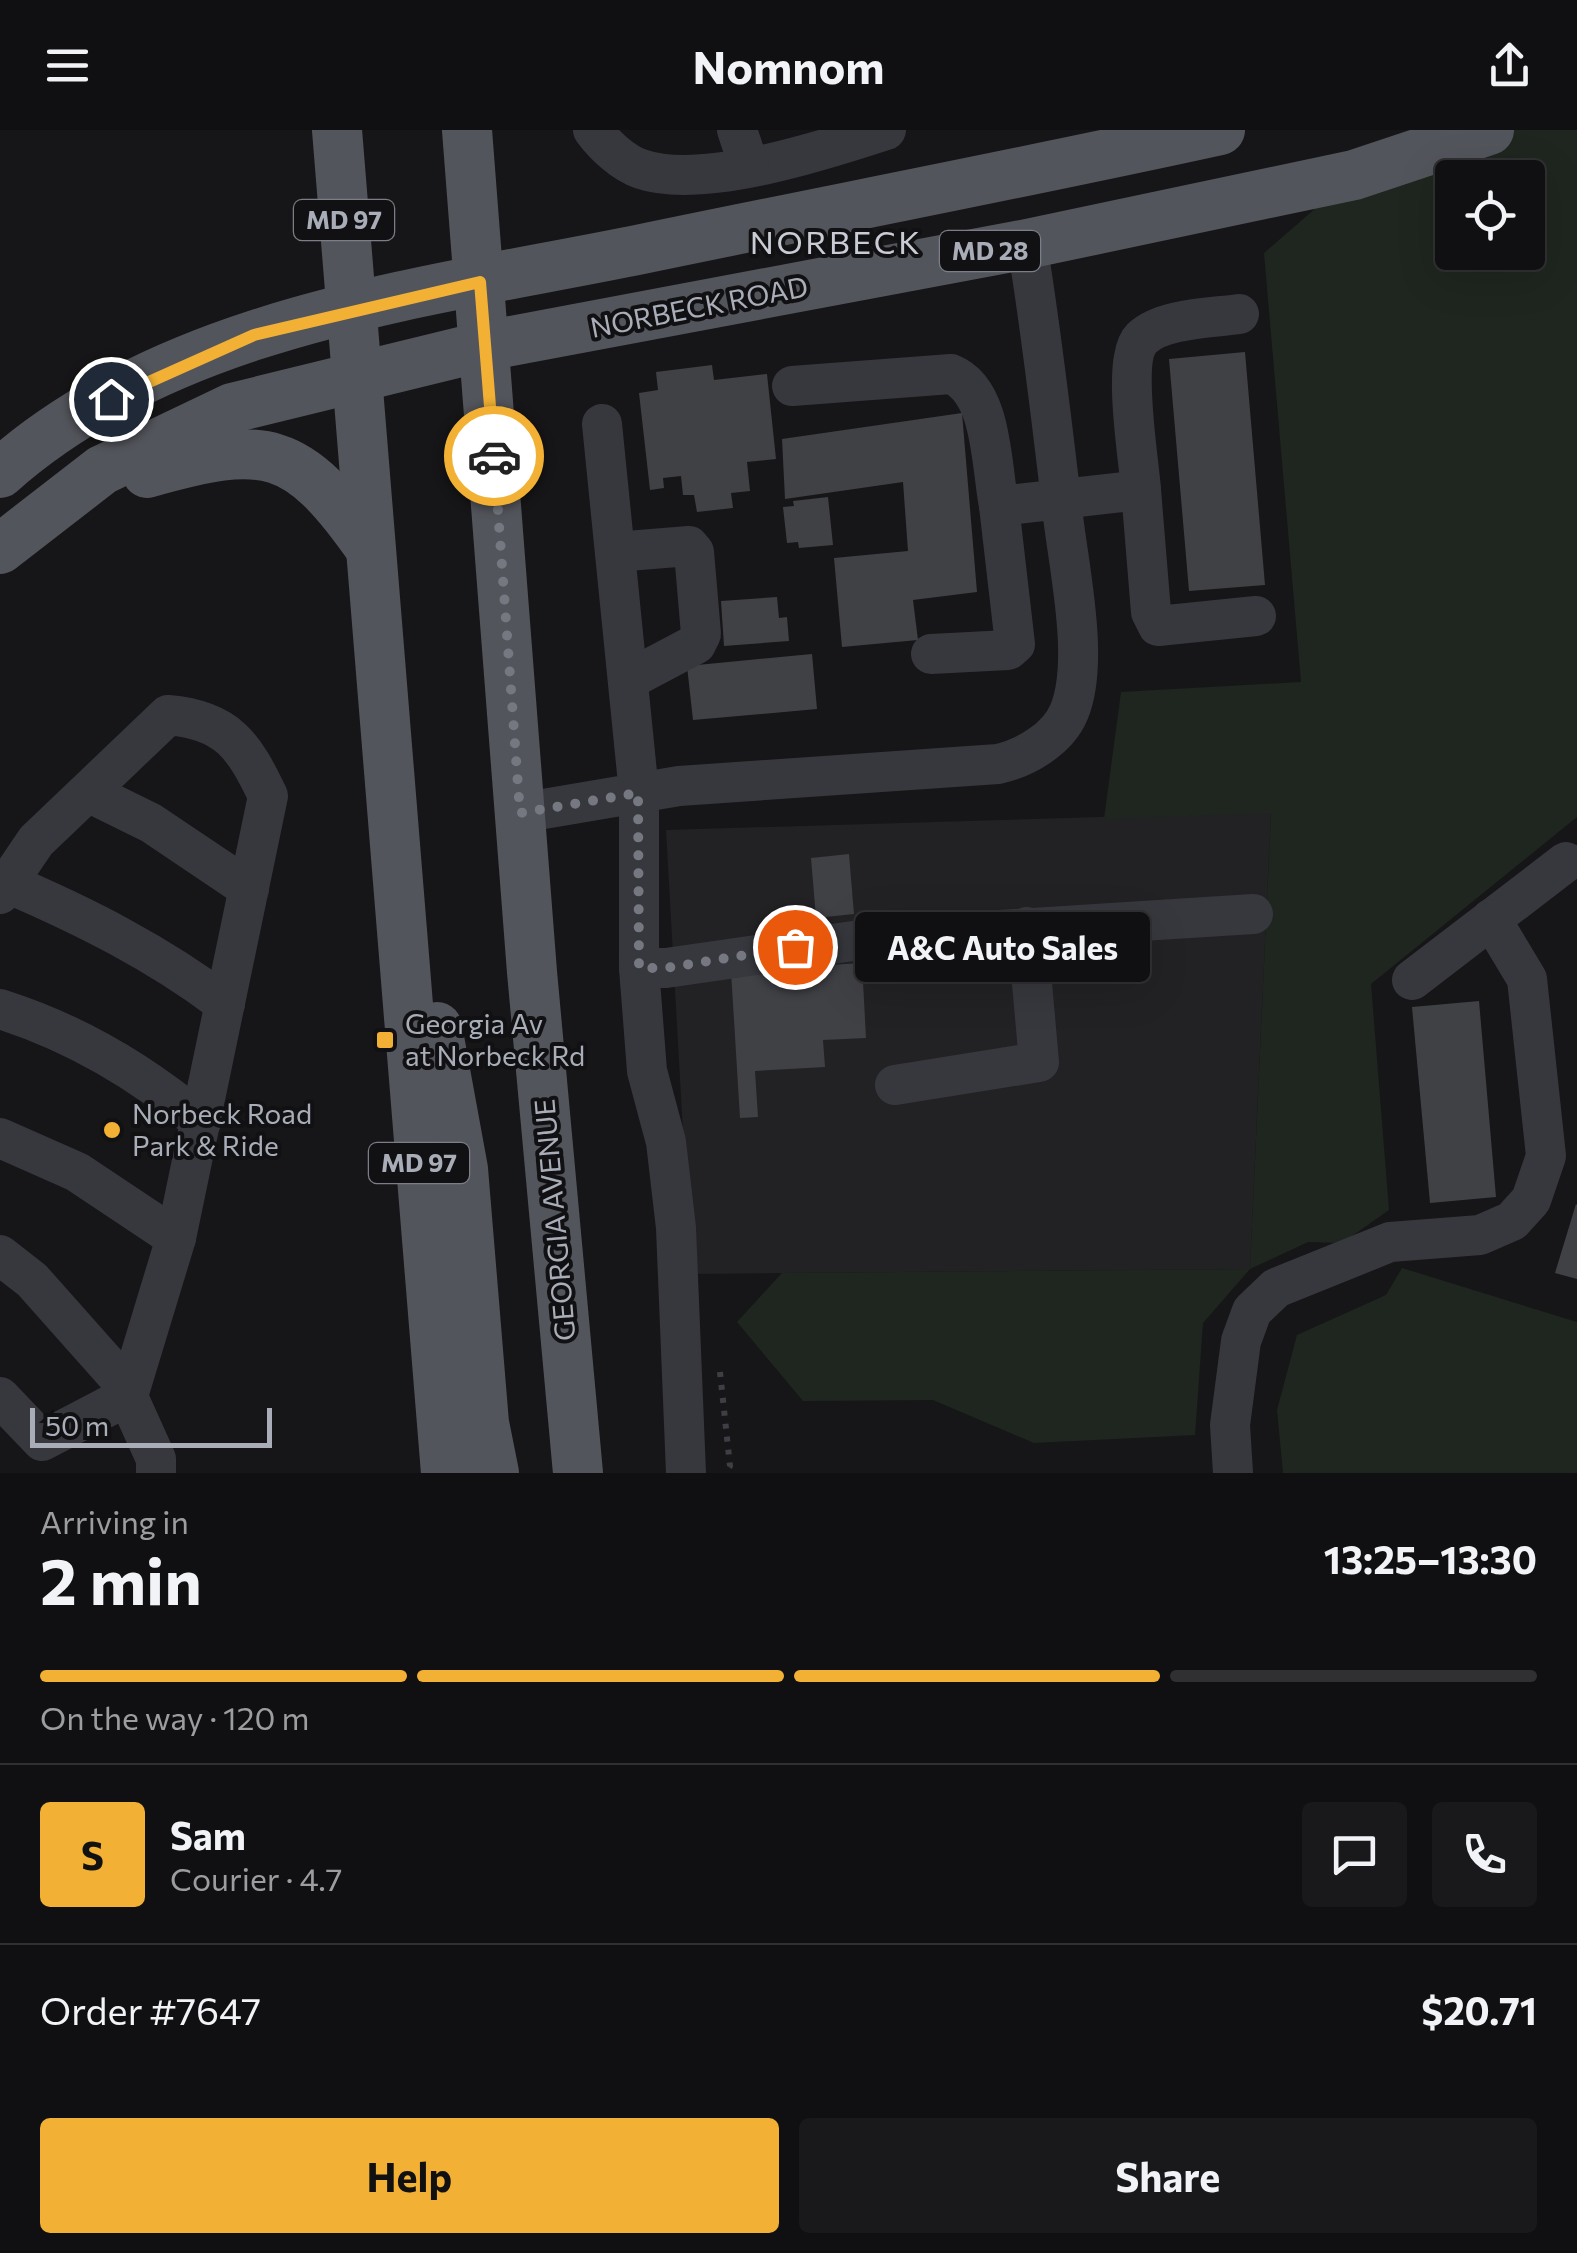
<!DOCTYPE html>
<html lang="en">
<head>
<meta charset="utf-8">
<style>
  body { margin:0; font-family:Commissioner,sans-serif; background:#19191b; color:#f1f3f6; height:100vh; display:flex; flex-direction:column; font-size:38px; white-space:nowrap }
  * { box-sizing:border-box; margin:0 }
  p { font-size:32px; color:#9c9d9f }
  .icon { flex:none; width:55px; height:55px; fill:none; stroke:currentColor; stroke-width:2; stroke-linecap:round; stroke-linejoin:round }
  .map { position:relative; height:1343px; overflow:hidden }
  .drawer { display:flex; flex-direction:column; background:#101012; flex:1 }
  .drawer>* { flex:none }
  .fabs { position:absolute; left:1435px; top:30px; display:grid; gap:20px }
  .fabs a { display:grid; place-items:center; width:110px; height:110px; border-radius:10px; background:#101012; box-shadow:0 10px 40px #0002,0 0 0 2px #303032; font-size:50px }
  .scale { position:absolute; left:30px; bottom:25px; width:242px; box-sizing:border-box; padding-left:10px; border:5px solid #a8adb8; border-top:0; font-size:28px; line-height:35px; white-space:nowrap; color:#a8adb8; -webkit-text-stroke:8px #111113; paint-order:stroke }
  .pin { position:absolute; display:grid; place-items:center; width:85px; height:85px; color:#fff; margin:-42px; border:5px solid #fff; border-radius:50%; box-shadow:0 2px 10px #0007 }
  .courier { position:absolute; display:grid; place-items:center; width:100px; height:100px; margin:-50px; border:8px solid #f2b134; border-radius:50%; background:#fff; color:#222; box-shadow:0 2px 12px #0007 }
  .bubble { position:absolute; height:70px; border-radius:10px; background:#101012; box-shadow:0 10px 40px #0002,0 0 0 2px #303032; font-size:32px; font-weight:700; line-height:70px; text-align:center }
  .summary em { font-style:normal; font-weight:700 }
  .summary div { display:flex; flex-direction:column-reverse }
  .summary { display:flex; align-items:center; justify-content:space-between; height:170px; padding:0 40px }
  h1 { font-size:65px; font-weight:700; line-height:75px }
  .bar { display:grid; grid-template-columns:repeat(4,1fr); gap:15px 10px; align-content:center; height:120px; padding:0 40px }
  .bar i { height:12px; border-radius:8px; background:#303032 }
  .bar .selected { background:#f2b134 }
  .bar p { grid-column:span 4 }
  .line { display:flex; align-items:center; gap:25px; padding:0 40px; border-top:2px solid #303032 }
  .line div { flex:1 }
  .round { display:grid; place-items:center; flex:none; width:105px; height:105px; border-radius:10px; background:#19191b }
  .action { display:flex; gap:20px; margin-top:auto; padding:20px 40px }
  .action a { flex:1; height:115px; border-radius:10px; background:#f2b134; color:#111; font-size:40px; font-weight:700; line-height:115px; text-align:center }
  .action a+a { background:#19191b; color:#f1f3f6 }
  header { display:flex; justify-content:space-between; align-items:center; height:130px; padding:0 40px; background:#101012; font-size:45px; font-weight:700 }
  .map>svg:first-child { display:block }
  .built { fill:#222225 }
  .green { fill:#1e261f; fill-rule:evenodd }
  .building { fill:#404145 }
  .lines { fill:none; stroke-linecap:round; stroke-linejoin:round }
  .path { stroke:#3d3f44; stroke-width:6; stroke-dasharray:5 8; stroke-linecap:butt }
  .minor { stroke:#37383d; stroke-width:40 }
  .major { stroke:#53555c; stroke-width:50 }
  .done { stroke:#757880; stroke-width:10; stroke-dasharray:0 18 }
  .route { stroke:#f2b134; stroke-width:12 }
  .poi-dot { fill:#f2b134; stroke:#111113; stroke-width:4 }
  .labels { text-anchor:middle; stroke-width:8; stroke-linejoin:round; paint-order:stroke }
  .shield { fill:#111113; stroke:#7b7e86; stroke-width:2.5 }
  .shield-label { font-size:25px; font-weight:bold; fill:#a8adb8 }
  .street-label { font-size:28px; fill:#a8adb8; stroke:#111113 }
  .poi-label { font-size:28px; fill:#a8adb8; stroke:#111113; text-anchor:start }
  .quarter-label { font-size:32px; letter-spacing:2.5px; fill:#c9ccd4; stroke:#111113 }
</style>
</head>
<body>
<header><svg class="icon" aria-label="menu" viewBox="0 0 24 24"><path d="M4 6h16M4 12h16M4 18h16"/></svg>Nomnom<svg class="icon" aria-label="share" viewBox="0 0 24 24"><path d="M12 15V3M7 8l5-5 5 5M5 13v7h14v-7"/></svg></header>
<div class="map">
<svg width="1577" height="1343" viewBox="0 0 1577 1343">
  <rect width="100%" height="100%" fill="#161618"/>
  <polygon class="built" points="1271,682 1250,1139 691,1144 666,700"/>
  <g class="green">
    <path d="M1489,0H1577V687L1371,854L1389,1080L1342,1113L1308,1112L1250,1139L1203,1193L1195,1305L1034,1313L933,1270L803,1271L737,1192L782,1143L1250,1139L1271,683L1104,689L1121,562L1301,552L1264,123L1354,45ZM1452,48H1528V122H1452Z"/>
    <polygon points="1402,1138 1577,1192 1577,1343 1283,1343 1277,1280 1297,1205 1386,1165"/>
  </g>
  <g class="building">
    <polygon points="1245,222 1265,455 1189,461 1169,229"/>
    <polygon points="712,235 714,250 767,244 776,329 747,332 750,361 731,363 733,378 697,382 694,365 683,365 681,346 663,348 664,358 650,360 639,263 658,260 656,242"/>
    <polygon points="962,283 977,462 913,470 918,510 842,517 834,428 908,421 903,352 785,369 782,309"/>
    <polygon points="828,367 833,415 799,418 798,412 787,413 783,377 794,376 793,371"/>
    <polygon points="777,467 779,488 787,487 789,511 724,516 721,471"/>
    <polygon points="812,524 817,579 693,590 687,536"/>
    <polygon points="849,724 854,784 816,788 811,728"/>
    <polygon points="862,833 866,908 823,910 825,937 755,941 758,987 740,988 731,841"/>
    <polygon points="1479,871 1496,1067 1430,1073 1412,877"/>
    <polygon points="1576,1074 1577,1075 1577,1149 1555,1143"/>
  </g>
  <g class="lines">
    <polyline class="path" points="720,1242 730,1336 725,1343"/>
    <g class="minor">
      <path d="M593,0C604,15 623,33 641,39C702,60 825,20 886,0"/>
      <polyline points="737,0 749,36"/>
      <path d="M792,256L951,244C993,261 991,335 999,376"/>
      <polyline points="602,294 639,663 639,838 647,941 666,1012 676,1098 686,1343"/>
      <path d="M1141,360C1139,329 1121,229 1142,208C1163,188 1212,188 1239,184"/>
      <polyline points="615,422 689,416 694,422 701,504 696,514 628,550"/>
      <polyline points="931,524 1008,520 1015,514 999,376 1141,360 1151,482 1158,496 1256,486"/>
      <polyline points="88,662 151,693 249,759"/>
      <path d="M520,683L679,656L998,634C1025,628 1058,609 1069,582C1090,532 1069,439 1063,386C1052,295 1042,204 1027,114"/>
      <path d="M7,753C84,786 158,823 225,874"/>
      <path d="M0,764L36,711L168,585C228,590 244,616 268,666L176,1108L128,1266L42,1311L0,1267"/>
      <polyline points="639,838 666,838 874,808 1253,784"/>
      <polyline points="1412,850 1566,732"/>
      <path d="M0,879C76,903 140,941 201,992"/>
      <polyline points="895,955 1039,932 1027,797"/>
      <polyline points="0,1008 77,1042 176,1108"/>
      <polyline points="0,1125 32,1150 120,1249 156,1329 156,1343"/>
      <polyline points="1233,1343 1230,1295 1241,1211 1252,1181 1276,1158 1390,1112 1480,1105 1512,1091 1531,1070 1546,1026 1527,849 1491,789"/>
    </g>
    <g class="major">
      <polyline points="337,0 446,1343"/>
      <polyline points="467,0 532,842 578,1343"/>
      <path d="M0,343C172,190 426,163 642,119C835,79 1028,42 1220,0"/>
      <path d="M147,343C266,309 297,314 370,418"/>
      <polyline points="0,419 102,340 232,278 485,216 1027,114 1354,45 1489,0"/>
      <polyline points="437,897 463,1039 484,1293 494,1343"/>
    </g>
  </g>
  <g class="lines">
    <polyline class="done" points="494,326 520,683 638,663 639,838 666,838 795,817"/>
    <polyline class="route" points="111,269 254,205 480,152 494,326"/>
  </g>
  <g class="poi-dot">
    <rect x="375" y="900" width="20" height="20" rx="5"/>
    <circle cx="112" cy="1000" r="10"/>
  </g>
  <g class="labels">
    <g class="shield">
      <rect x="294" y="70" width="100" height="40" rx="8"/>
      <rect x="940" y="101" width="100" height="40" rx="8"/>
      <rect x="369" y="1013" width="100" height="40" rx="8"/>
    </g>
    <g class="shield-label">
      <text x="344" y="99">MD 97</text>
      <text x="990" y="130">MD 28</text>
      <text x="419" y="1042">MD 97</text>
    </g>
    <g class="street-label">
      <text transform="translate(699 177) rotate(-11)" y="10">NORBECK ROAD</text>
      <text transform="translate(555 1090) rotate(-95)" y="10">GEORGIA AVENUE</text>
    </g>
    <g class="poi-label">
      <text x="405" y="904">Georgia Av<tspan x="405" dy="32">at Norbeck Rd</tspan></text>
      <text x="132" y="994">Norbeck Road<tspan x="132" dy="32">Park &amp; Ride</tspan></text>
    </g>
    <g class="quarter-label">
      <text x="836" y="124">NORBECK</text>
    </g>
  </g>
</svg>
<div class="fabs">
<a><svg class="icon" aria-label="locate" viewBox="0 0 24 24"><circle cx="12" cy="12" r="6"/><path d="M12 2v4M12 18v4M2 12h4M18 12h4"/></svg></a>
</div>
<div class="scale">50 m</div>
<div class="pin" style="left:795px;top:817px;background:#ea580c"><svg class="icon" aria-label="bag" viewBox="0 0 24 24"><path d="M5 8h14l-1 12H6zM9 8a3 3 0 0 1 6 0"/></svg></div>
<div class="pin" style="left:111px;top:269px;background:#1f2937"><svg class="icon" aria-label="home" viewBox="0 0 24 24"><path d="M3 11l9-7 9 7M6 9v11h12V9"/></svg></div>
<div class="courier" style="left:494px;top:326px"><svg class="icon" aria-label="car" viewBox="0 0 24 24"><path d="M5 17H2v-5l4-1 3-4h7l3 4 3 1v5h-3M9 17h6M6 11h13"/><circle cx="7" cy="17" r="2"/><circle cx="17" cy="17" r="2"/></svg></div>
<div class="bubble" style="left:855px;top:782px;width:295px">A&amp;C Auto Sales</div>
</div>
<section class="drawer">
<div class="summary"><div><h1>2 min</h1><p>Arriving in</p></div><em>13:25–13:30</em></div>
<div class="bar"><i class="selected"></i><i class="selected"></i><i class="selected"></i><i></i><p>On the way · 120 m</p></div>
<div class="line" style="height:180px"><b class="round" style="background:#f2b134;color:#111">S</b><div><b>Sam</b><p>Courier · 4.7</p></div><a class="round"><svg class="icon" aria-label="chat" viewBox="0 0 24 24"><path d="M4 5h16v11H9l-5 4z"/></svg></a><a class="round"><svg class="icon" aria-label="phone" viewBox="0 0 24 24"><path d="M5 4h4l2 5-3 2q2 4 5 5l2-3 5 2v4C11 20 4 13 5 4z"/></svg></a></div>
<div class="line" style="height:130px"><div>Order #7647</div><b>$20.71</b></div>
<div class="action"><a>Help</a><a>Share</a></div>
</section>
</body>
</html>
